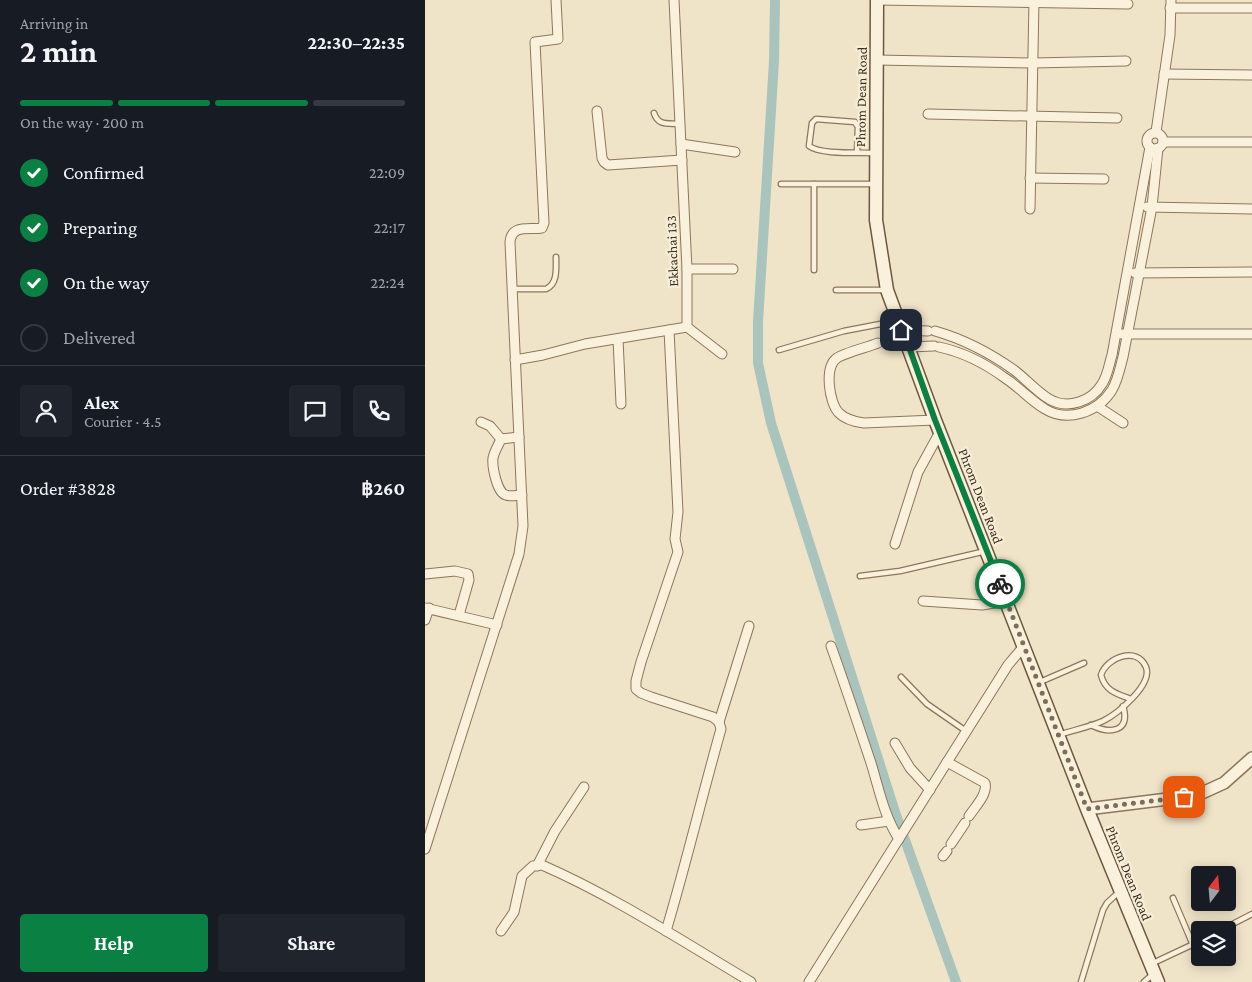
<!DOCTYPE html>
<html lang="en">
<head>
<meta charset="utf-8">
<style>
  body { margin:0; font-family:"Crimson Pro",serif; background:#20242c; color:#f1f3f6; height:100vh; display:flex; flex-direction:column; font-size:19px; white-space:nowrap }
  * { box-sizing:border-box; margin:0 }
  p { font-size:16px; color:#9ea1a6 }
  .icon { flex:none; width:28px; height:28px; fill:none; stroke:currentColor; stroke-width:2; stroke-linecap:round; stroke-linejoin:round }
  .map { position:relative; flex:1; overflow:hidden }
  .side { display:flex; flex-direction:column; background:#171b24; width:425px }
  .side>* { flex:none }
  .needle { width:32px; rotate:16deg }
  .buttons { position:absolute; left:766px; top:866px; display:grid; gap:10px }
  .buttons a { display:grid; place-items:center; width:45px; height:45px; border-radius:5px; background:#171b24; box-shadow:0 2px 12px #0003; font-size:25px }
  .pin { position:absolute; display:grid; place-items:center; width:42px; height:42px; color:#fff; margin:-21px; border-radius:10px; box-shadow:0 2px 8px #0006 }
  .courier { position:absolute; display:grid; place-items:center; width:50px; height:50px; margin:-25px; border:4px solid #0b8043; border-radius:50%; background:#fff; color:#222; box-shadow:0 1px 6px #0007 }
  .overview em { font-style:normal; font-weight:700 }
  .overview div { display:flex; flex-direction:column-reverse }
  .overview { display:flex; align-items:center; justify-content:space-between; height:85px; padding:0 20px }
  h1 { font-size:32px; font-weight:700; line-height:38px }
  .bar { display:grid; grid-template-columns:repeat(4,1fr); gap:8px 5px; align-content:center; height:60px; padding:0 20px }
  .bar i { height:6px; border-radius:4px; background:#363941 }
  .bar .on { background:#0b8043 }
  .bar p { grid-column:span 4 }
  .line { display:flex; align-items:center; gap:12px; padding:0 20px; border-top:1px solid #363941 }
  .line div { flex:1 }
  .round { display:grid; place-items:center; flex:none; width:52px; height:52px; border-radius:5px; background:#20242c }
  ol { padding:0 20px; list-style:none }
  li { display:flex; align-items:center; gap:15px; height:55px }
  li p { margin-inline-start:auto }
  li .icon { padding:5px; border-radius:50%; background:#0b8043; color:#fff; stroke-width:4 }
  li:last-child { color:#9ea1a6 }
  li i { width:28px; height:28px; border:2px solid #363941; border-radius:50% }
  .action { display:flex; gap:10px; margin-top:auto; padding:10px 20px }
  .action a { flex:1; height:58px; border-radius:5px; background:#0b8043; color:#fff; font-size:20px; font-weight:700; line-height:58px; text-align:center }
  .action a+a { background:#20242c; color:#f1f3f6 }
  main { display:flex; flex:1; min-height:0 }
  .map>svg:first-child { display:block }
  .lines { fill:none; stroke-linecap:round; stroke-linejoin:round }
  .canal { stroke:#a9c4bc; stroke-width:10 }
  .service-casing { stroke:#8d765c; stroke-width:7 }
  .minor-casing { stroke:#8d765c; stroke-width:11 }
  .tertiary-casing { stroke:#8d765c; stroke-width:14 }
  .secondary-casing { stroke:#6f573f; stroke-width:15 }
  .service { stroke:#faf1dc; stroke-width:4.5 }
  .minor { stroke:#faf1dc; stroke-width:9 }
  .tertiary { stroke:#faf1dc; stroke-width:11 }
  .secondary { stroke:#faf1dc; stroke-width:12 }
  .done { stroke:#7c6e5b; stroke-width:5; stroke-dasharray:0 9 }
  .route { stroke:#0b8043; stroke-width:6 }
  .labels { text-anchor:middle; stroke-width:4.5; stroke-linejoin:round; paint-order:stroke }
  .street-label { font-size:14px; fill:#3d2e20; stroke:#f7eed8 }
</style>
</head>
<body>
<main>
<section class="side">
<div class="overview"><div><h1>2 min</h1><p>Arriving in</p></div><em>22:30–22:35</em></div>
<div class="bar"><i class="on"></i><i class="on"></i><i class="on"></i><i></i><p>On the way · 200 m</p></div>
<ol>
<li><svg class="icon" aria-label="check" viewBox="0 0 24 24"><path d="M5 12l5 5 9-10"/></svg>Confirmed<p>22:09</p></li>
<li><svg class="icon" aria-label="check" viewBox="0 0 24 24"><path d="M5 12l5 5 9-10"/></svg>Preparing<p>22:17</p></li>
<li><svg class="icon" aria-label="check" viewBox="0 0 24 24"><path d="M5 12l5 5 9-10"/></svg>On the way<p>22:24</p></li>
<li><i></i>Delivered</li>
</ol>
<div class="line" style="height:90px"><a class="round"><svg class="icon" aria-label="person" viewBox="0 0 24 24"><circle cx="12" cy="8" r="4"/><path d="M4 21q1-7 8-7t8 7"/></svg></a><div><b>Alex</b><p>Courier · 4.5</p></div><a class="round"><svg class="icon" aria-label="chat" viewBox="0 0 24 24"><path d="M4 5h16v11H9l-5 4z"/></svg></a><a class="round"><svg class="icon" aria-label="phone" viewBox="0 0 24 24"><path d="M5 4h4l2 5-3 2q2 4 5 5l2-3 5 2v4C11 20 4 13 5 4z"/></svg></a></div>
<div class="line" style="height:65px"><div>Order #3828</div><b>฿260</b></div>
<div class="action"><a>Help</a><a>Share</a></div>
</section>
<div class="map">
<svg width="827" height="982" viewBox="0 0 827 982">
  <rect width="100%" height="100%" fill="#f0e4c8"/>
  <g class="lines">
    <polyline class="canal" points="350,0 349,61 333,322 333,363 346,423 471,815 531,982"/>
    <g class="service-casing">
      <g id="service">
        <path d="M229,113C233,126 243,123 254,124"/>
        <path d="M432,152L433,127L430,122L391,119L387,123L384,146C396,155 435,152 451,153"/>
        <polyline points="356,184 450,184"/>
        <polyline points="389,184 389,270"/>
        <path d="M87,289H121C133,284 131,268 131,257"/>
        <polyline points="411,290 461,290"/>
        <polyline points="354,350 419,331 471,321"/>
        <polyline points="435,576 475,571 561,551"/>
        <polyline points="476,677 502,704 541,731"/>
        <polyline points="615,682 659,663"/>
        <path d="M666,725C684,734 706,733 698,706"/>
        <path d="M634,735C648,730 665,727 678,721C692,714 728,685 721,667C712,646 682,657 676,675C680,691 692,694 706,699"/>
        <polyline points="748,898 768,945"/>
        <polyline points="796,930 827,914"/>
        <polyline points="726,964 775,941"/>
        <polyline points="656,982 678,910 682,903 695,891"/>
        <polyline points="719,982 727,975"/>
      </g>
    </g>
    <g class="minor-casing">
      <g id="minor">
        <polyline points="249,0 262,269 262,327"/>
        <polyline points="453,0 703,4"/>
        <polyline points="745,8 827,8"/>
        <polyline points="452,60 608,63 701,61"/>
        <polyline points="739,74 827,75"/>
        <polyline points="172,111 177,158 179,162 183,165 257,160"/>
        <polyline points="503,114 692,118"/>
        <polyline points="731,132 745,35 746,0"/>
        <circle cx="730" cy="141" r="8"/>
        <polyline points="738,142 827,142"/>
        <polyline points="256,144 310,152"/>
        <polyline points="605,178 679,179"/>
        <polyline points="722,207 827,209"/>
        <polyline points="605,209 609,0"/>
        <polyline points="262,269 308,269"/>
        <polyline points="710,273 827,272"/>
        <polyline points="262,327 297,354"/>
        <polyline points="476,330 503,331"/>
        <path d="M510,331C538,339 565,353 589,370C601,379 611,391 624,399C643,410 667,401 677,384C683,375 684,364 687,355L725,147"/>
        <polyline points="697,334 827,334"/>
        <polyline points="193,339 196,404"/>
        <path d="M453,343C443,347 419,353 412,358C399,367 404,403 414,413C420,419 431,422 439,423L510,420"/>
        <polyline points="484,347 509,346"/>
        <path d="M514,347C537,352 561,364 580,378C594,387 605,400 620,409C643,423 673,412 687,390C693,380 695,368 698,357L727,207L733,148"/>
        <polyline points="90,360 118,355 160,344 262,327"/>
        <polyline points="672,406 698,423"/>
        <polyline points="56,422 65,426 76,439"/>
        <path d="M94,437L76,439C73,446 69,452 68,458C67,467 72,493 81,495C85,497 92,495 97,495"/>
        <polyline points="470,544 493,472 515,432"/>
        <polyline points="0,574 30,571 43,574 44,580 34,615"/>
        <polyline points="498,601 557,605 581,601"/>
        <polyline points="0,608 72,625"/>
        <polyline points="0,620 4,608"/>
        <path d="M406,646C420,685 433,724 446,763C454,789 459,816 474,839"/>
        <polyline points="294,722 324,626"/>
        <polyline points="470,743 485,768 505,790"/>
        <path d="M522,762L560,783C563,794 550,807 544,816"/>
        <polyline points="436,825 464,821"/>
        <polyline points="526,844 540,823"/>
        <path d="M0,849L94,554L98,526L85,242C87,224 103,230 117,228L119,223L110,42L133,39L131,0"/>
        <polyline points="518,856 522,851"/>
        <polyline points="112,866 130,831 159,787"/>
        <path d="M76,931L89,912L97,876L108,866L117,865C190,897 257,941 326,982"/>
        <path d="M241,931C261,864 277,796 296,729L294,722L288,717L226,697L216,693L211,689V681L216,662L253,552L250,539L253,512L244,330"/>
        <polyline points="384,982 583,665 599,646"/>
      </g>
    </g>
    <g class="tertiary-casing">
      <polyline id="tertiary" points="662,809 759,797 777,793 799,783 827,758"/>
    </g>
    <g class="secondary-casing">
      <polyline id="secondary" points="452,0 451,220 462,290 510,420 662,809 733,982"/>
    </g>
    <use href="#service" class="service"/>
    <use href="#minor" class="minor"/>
    <use href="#tertiary" class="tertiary"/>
    <use href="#secondary" class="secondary"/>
  </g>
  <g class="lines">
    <polyline class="done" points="575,584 662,809 759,797"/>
    <polyline class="route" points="476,330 484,347 510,420 575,584"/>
  </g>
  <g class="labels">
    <g class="street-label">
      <text transform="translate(436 97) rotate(-89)" y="5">Phrom Dean Road</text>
      <text transform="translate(247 251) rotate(-92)" y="5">Ekkachai 133</text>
      <text transform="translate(556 496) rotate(69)" y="5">Phrom Dean Road</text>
      <text transform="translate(704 873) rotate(68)" y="5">Phrom Dean Road</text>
    </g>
  </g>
</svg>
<div class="buttons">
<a><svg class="needle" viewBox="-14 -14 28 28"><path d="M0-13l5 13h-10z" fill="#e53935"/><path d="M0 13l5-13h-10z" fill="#9ea1a6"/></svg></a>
<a><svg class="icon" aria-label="layers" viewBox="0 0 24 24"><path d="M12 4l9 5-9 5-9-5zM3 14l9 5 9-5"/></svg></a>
</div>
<div class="pin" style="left:759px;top:797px;background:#ea580c"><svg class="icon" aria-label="bag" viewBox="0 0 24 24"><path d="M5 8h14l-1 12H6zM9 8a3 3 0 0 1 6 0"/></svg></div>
<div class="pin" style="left:476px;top:330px;background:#1f2937"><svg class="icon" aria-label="home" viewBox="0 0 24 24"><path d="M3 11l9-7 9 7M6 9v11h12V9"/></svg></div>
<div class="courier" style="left:575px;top:584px"><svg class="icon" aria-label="bike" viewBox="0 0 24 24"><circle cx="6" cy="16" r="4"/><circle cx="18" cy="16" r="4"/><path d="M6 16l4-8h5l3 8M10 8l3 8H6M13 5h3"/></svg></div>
</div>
</main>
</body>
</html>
